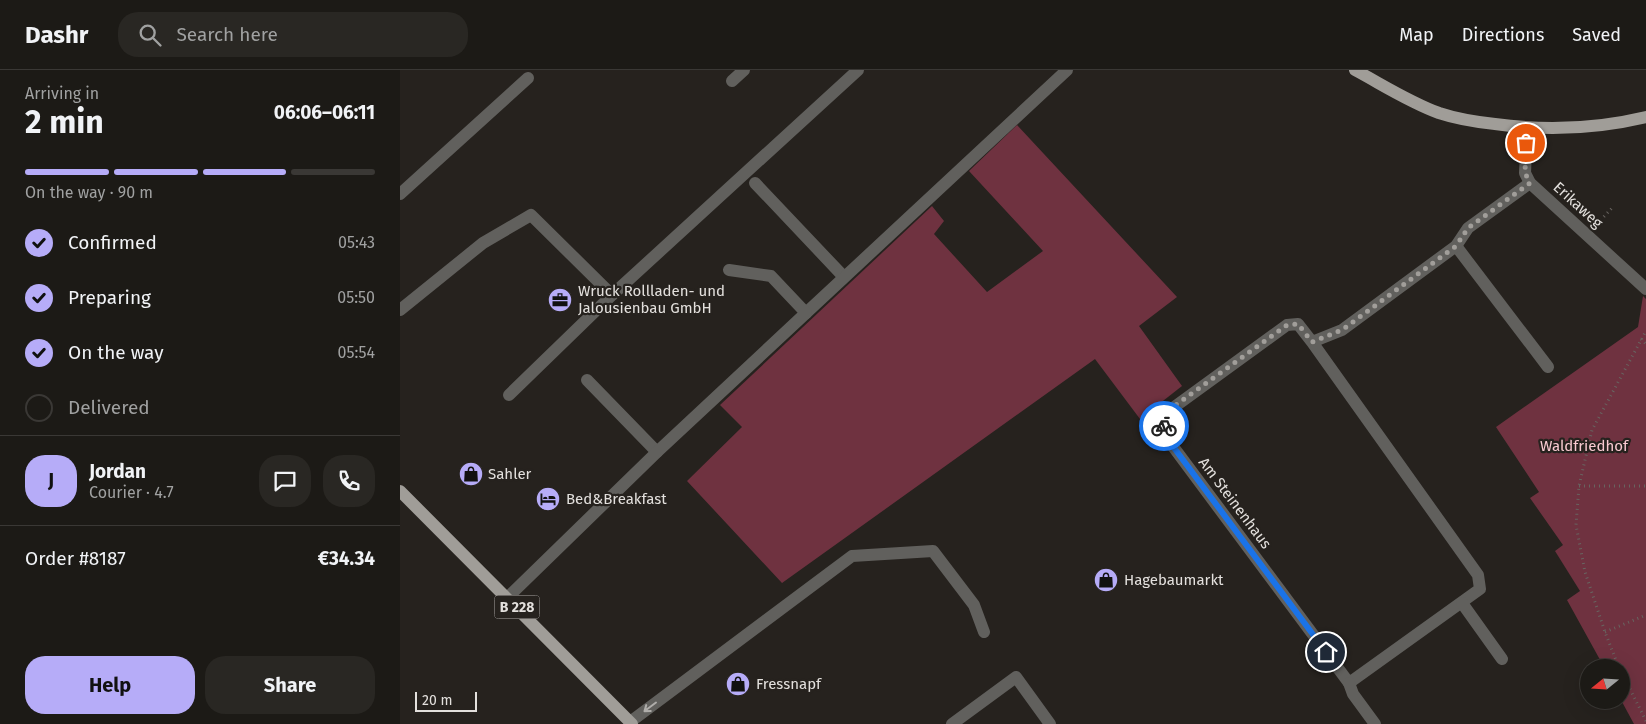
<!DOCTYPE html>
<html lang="en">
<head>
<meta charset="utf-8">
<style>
  body { margin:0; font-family:"Fira Sans",sans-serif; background:#292723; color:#f1f3f6; height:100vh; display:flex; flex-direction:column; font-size:19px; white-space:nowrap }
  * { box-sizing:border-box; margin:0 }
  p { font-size:16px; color:#a0a1a1 }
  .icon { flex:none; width:28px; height:28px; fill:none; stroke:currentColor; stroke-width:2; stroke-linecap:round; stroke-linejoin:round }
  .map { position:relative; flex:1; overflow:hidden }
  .drawer { display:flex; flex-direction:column; background:#1c1a16; width:400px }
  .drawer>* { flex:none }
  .needle { width:32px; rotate:252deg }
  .controls { position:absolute; left:1180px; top:589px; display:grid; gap:10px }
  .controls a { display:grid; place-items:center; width:50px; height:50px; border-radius:50%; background:#1c1a16; box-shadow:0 5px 20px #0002,0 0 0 1px #3a3835; font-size:25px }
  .scale { position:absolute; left:15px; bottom:12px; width:62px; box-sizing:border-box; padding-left:5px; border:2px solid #e3e0dd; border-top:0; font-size:14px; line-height:18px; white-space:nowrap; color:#e3e0dd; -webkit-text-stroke:4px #26221e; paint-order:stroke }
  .pin { position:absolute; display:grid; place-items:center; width:42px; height:42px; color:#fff; margin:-21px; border:2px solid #fff; border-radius:50%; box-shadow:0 1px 5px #0007 }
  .courier { position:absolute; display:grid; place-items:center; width:50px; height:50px; margin:-25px; border:4px solid #1a73e8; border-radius:50%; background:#fff; color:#222; box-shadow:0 1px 6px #0007 }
  .summary em { font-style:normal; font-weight:700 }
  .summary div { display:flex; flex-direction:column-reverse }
  .summary { display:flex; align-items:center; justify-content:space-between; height:85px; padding:0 25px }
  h1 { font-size:32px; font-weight:700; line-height:38px }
  .bar { display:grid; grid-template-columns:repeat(4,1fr); gap:8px 5px; align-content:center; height:60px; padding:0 25px }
  .bar i { height:6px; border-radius:4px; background:#3a3835 }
  .bar .selected { background:#b6acf8 }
  .bar p { grid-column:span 4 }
  .line { display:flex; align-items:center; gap:12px; padding:0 25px; border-top:1px solid #3a3835 }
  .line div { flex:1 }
  .round { display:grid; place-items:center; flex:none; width:52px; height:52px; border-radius:20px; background:#292723 }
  ol { padding:0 25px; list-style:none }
  li { display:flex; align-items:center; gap:15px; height:55px }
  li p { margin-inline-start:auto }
  li .icon { padding:5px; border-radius:50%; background:#b6acf8; color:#111; stroke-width:4 }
  li:last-child { color:#a0a1a1 }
  li i { width:28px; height:28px; border:2px solid #3a3835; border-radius:50% }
  .button { display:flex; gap:10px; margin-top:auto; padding:10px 25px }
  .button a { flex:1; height:58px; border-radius:20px; background:#b6acf8; color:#111; font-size:20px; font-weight:700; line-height:58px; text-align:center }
  .button a+a { background:#292723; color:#f1f3f6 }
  header { display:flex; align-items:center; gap:30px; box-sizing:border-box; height:70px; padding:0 25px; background:#1c1a16; border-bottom:1px solid #3a3835 }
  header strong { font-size:24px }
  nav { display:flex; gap:28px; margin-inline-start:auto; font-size:18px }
  .search { width:350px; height:45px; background:#292723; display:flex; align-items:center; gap:12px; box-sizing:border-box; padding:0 18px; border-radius:20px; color:#a0a1a1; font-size:19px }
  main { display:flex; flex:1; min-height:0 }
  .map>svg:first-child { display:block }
  .green { fill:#6f3240 }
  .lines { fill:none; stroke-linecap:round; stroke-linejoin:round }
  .path { stroke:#686460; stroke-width:3; stroke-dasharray:1 4; stroke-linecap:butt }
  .minor { stroke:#61605d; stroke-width:12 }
  .major { stroke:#a09d98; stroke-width:12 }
  .oneway { stroke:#afadaa }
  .done { stroke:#a19e9a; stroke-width:5; stroke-dasharray:0 9 }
  .route { stroke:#1a73e8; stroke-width:6 }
  .labels { text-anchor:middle; stroke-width:4.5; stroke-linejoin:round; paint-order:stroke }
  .shield { fill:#26221e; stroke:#aaa7a4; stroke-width:1 }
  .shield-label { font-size:14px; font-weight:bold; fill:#e3e0dd }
  .street-label { font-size:15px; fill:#e3e0dd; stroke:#26221e }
  .poi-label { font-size:15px; fill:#e3e0dd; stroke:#26221e; text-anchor:start }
  .park-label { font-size:15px; fill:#f9cad1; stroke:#26221e }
</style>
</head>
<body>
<header>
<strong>Dashr</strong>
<div class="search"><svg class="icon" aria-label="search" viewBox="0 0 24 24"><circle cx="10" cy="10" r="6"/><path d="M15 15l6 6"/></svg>Search here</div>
<nav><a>Map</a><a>Directions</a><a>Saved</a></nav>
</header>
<main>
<section class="drawer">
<div class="summary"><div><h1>2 min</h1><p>Arriving in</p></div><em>06:06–06:11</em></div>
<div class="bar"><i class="selected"></i><i class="selected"></i><i class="selected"></i><i></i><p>On the way · 90 m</p></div>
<ol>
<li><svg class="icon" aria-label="check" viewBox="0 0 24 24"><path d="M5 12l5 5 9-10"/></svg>Confirmed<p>05:43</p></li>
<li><svg class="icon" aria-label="check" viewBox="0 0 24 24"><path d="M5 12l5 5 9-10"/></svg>Preparing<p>05:50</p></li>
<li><svg class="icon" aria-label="check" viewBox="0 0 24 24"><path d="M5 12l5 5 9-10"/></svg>On the way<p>05:54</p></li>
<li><i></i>Delivered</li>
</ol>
<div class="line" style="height:90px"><b class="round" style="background:#b6acf8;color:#111">J</b><div><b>Jordan</b><p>Courier · 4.7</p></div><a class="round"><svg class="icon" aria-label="chat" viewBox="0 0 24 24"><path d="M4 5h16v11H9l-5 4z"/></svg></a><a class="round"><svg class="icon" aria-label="phone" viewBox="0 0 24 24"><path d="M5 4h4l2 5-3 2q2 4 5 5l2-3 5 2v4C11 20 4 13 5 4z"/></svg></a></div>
<div class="line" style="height:65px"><div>Order #8187</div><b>€34.34</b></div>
<div class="button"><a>Help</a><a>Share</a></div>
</section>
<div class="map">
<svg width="1246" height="654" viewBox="0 0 1246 654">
  <rect width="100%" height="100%" fill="#26221e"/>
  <g class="green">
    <polygon points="617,55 777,227 739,256 782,316 740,349 695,289 382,513 287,411 342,357 320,335 532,136 544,151 534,164 587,222 643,181 569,101"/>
    <polygon points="1243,226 1246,229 1246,654 1234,654 1221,630 1221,598 1204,597 1167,530 1180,521 1155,481 1163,475 1130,428 1139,422 1096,357 1238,257"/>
  </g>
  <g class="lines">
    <g class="path">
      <polyline points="1197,154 1212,138"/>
      <polyline points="1241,269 1246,274"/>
      <polyline points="1179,416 1246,416"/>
      <polyline points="1205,562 1246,545"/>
      <polyline points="1219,598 1205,562 1185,502 1176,455 1179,416 1192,360 1246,261"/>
      <polyline points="1221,601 1246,651"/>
    </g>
    <g class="minor">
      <polyline points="332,11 344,0"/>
      <polyline points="1127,59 1125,103 1130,113 1246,219"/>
      <polyline points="355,113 444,207"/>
      <polyline points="0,124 128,8"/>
      <polyline points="1056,176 1148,297"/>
      <polyline points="0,240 83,173 131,145 212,225"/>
      <polyline points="406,243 667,0"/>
      <polyline points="912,272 1078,505 1080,519 949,613 763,363 766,343 887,255 898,254 912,272 942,260 1056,176 1068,158 1130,113"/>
      <polyline points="187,310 257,382"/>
      <polyline points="109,325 212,225 458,0"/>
      <polyline points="107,528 257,382 406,243 371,206 329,200"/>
      <polyline points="1062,533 1102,589"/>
      <polyline points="949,613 953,624 975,654"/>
      <polyline points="230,652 452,486 533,481 574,535 584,562"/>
      <polyline points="552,654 616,607 650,654"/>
    </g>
    <g class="major">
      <path d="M955,0C983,15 1009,32 1039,43C1057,49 1076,52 1095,54C1146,61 1196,59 1246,47"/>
      <polyline points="0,421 232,654"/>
    </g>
  </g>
  <defs><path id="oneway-shaft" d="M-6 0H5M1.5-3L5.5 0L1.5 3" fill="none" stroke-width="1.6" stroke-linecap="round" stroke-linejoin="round" transform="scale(1.25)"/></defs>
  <use class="oneway" href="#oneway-shaft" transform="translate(250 637) rotate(143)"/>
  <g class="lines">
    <polyline class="done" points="764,356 766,342 887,255 898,254 912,272 942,260 1056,176 1068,158 1130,113 1125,103 1126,73"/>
    <polyline class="route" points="764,356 763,363 926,582"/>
  </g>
  <defs>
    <g id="office-disc" transform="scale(1.25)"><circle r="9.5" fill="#b6acf8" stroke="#26221e"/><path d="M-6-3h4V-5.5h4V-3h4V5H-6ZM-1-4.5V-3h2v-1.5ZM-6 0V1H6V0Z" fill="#111"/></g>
    <g id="shop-disc" transform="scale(1.25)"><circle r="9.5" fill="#b6acf8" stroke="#26221e"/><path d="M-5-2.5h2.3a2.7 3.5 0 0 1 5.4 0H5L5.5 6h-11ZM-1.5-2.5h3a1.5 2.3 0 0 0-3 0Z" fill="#111"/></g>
    <g id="hotel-disc" transform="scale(1.25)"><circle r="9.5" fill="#b6acf8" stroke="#26221e"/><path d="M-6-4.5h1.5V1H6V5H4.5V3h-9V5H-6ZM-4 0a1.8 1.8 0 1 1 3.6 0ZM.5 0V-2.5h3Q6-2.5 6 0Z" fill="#111"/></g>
  </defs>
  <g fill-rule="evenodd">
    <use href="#office-disc" x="160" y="230"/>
    <use href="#shop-disc" x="71" y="404"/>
    <use href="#hotel-disc" x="148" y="429"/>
    <use href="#shop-disc" x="706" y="510"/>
    <use href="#shop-disc" x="338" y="614"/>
  </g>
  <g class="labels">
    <rect class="shield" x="94.5" y="525.5" width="45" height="23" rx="4"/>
    <g class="shield-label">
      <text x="117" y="542">B 228</text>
    </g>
    <g class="street-label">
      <text transform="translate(1178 135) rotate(42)" y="5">Erikaweg</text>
      <text transform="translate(835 433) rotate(53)" y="5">Am Steinenhaus</text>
    </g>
    <g class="poi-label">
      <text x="178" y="226">Wruck Rollladen- und<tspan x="178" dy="17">Jalousienbau GmbH</tspan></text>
      <text x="88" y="409">Sahler</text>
      <text x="166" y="434">Bed&amp;Breakfast</text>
      <text x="724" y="515">Hagebaumarkt</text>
      <text x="356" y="619">Fressnapf</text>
    </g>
    <g class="park-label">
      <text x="1184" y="381">Waldfriedhof</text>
    </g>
  </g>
</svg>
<div class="controls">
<a><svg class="needle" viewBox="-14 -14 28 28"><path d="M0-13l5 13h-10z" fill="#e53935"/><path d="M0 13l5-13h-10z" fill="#a0a1a1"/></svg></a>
</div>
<div class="scale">20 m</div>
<div class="pin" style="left:1126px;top:73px;background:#ea580c"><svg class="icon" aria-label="bag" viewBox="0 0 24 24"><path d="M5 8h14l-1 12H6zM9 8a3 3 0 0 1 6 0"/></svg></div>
<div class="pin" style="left:926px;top:582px;background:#1f2937"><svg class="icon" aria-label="home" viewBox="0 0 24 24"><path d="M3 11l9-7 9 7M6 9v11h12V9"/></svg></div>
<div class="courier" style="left:764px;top:356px"><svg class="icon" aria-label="bike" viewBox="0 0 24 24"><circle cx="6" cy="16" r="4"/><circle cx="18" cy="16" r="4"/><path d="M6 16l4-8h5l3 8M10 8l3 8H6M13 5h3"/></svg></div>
</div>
</main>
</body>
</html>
